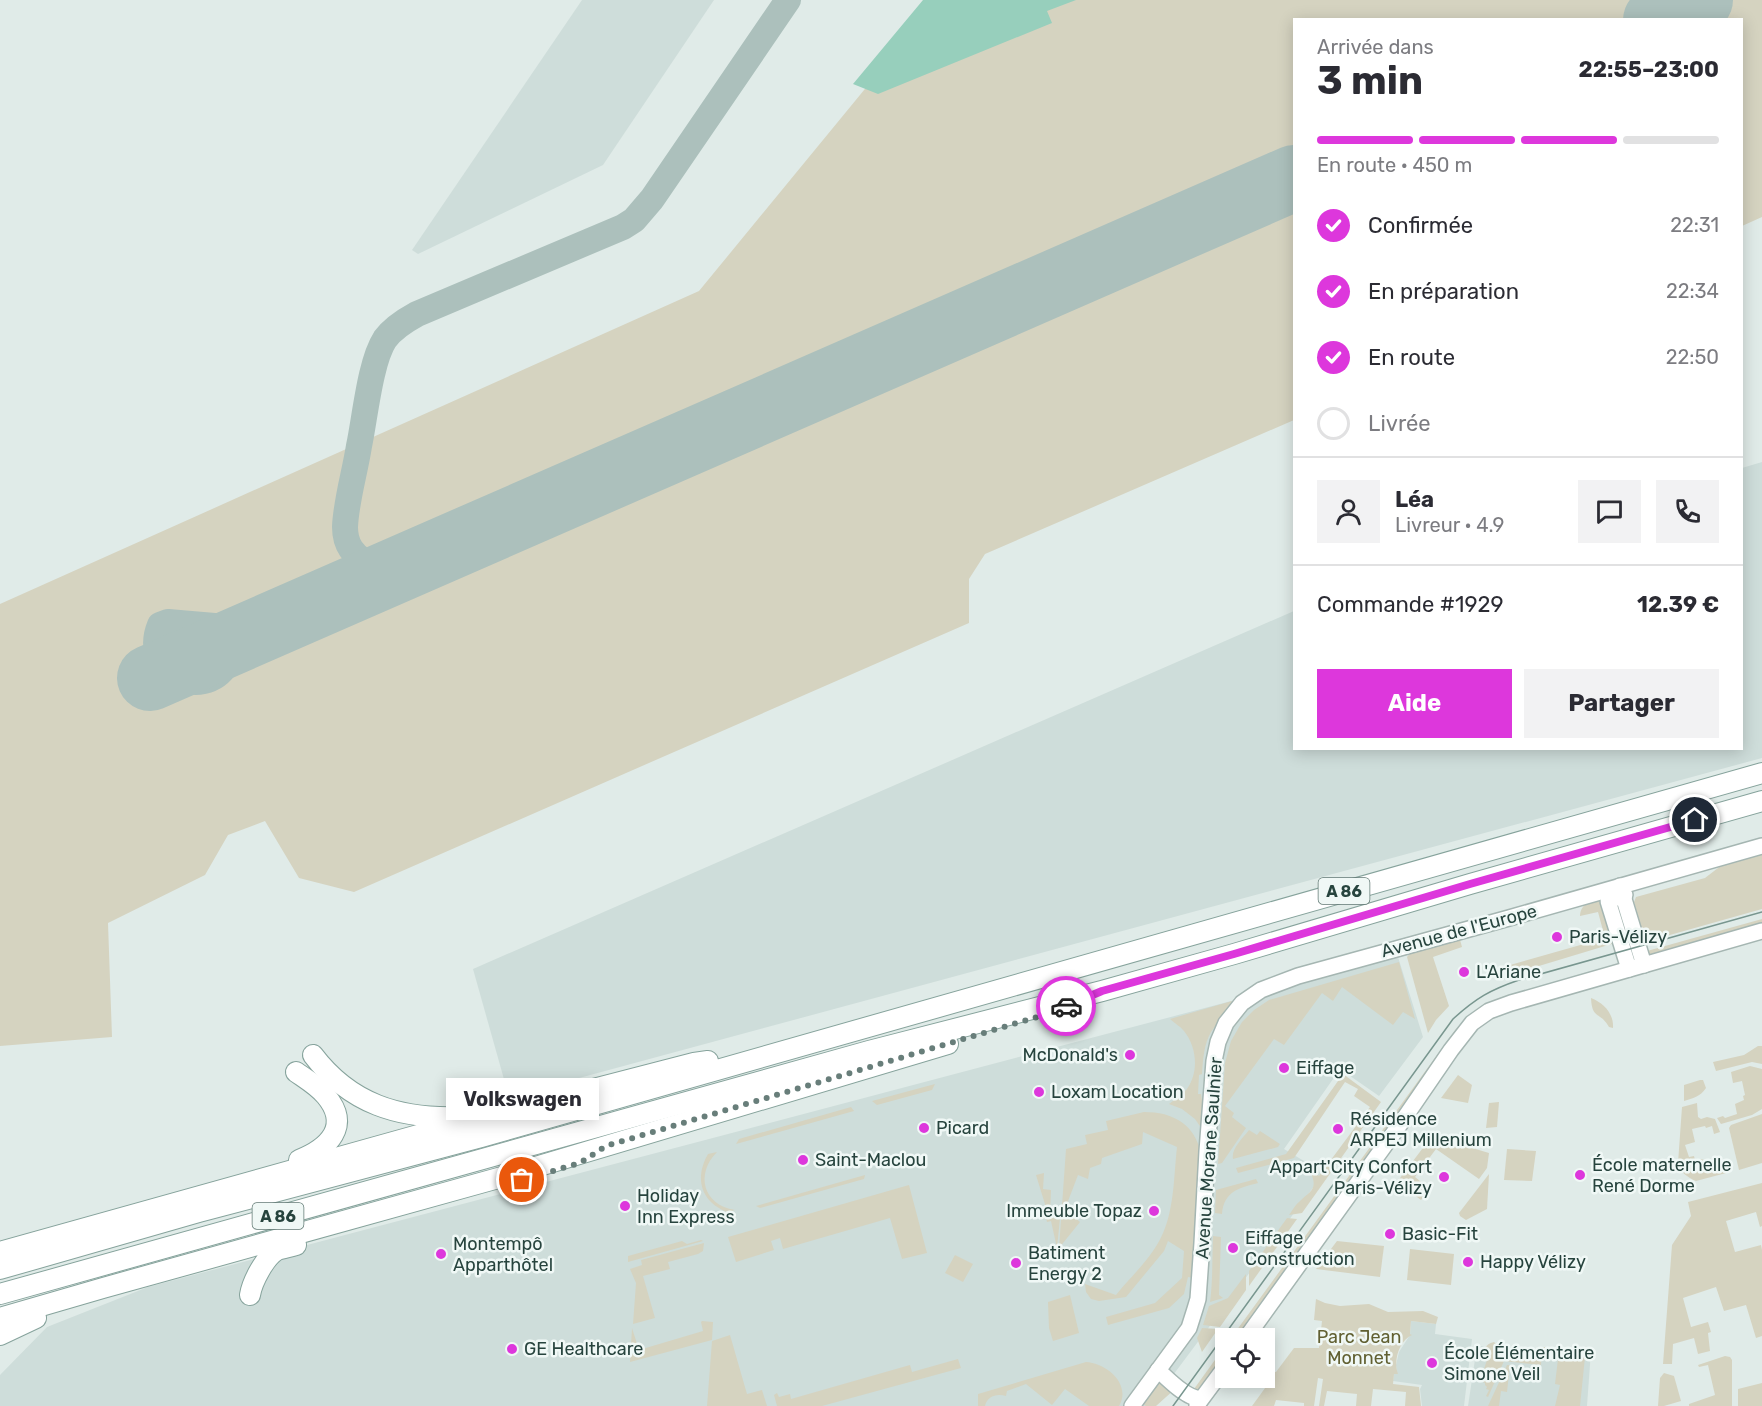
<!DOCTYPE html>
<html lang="fr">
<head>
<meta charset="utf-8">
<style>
  body { margin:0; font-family:Rubik,sans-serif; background:#f2f2f3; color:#2b2b33; height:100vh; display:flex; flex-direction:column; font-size:22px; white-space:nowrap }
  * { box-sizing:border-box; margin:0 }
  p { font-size:20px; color:#7c7c81 }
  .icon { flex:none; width:33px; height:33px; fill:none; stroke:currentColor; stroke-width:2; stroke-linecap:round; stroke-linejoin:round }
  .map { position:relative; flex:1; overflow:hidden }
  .sheet { position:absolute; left:1293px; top:18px; width:450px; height:732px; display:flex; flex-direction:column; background:#fff; border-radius:0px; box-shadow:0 3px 15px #0003 }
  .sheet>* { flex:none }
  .tools { position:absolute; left:1215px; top:1328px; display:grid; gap:12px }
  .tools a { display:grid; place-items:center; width:60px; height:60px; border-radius:0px; background:#fff; box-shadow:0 3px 15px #0003; font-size:30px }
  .pin { position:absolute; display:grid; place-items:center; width:51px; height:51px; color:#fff; margin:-26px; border:3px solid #fff; border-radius:50%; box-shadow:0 2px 6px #0007 }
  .courier { position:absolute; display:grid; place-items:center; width:60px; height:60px; margin:-30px; border:4px solid #dd37dc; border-radius:50%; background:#fff; color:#222; box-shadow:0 2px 8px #0007 }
  .bubble { position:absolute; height:42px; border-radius:0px; background:#fff; box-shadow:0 3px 15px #0003; font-size:20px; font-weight:700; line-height:42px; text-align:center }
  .summary em { font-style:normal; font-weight:700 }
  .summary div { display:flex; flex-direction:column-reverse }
  .summary { display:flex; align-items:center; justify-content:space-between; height:102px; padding:0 24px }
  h1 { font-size:39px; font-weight:700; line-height:45px }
  .bar { display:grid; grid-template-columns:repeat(4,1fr); gap:9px 6px; align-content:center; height:72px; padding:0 24px }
  .bar i { height:8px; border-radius:4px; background:#e1e1e2 }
  .bar .selected { background:#dd37dc }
  .bar p { grid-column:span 4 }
  .line { display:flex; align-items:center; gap:15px; padding:0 24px; border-top:2px solid #e1e1e2 }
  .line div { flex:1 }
  .round { display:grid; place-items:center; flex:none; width:63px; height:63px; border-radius:0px; background:#f2f2f3 }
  ol { padding:0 24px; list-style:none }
  li { display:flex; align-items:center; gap:18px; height:66px }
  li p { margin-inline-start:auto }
  li .icon { padding:6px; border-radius:50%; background:#dd37dc; color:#fff; stroke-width:4 }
  li:last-child { color:#7c7c81 }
  li i { width:33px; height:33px; border:3px solid #e1e1e2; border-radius:50% }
  .cta { display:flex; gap:12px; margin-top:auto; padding:12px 24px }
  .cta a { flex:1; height:69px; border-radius:0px; background:#dd37dc; color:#fff; font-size:24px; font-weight:700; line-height:69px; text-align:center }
  .cta a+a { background:#f2f2f3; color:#2b2b33 }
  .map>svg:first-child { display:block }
  .built { fill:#ceddda }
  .green { fill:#d5d3c0 }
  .water { fill:#97cfbc }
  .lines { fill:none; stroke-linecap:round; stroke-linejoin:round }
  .taxiway { stroke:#acc0bc; stroke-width:26 }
  .runway { stroke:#acc0bc; stroke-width:66 }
  .secondary-casing { stroke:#a5b6b2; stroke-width:18 }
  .highway-casing { stroke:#86a39c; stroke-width:22 }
  .secondary { stroke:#fff; stroke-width:15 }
  .highway { stroke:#fff; stroke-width:20 }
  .tram { stroke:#78968f; stroke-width:1.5 }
  .done { stroke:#687e7a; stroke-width:6; stroke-dasharray:0 10.8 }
  .route { stroke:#dd37dc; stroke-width:8 }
  .poi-dot { fill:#dd37dc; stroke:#f0f8f6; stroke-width:2 }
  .labels { text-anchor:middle; stroke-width:5; stroke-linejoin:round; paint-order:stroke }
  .shield { fill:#f0f8f6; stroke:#637a75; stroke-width:1.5 }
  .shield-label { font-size:16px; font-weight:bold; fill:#27443e }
  .street-label { font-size:18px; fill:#27443e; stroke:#f0f8f6 }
  .poi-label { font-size:18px; fill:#27443e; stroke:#f0f8f6; text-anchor:start }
  .park-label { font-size:18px; fill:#616032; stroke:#f0f8f6 }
</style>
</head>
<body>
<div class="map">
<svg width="1762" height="1406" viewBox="0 0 1762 1406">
  <rect width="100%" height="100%" fill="#e0ebe8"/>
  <g class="built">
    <polygon points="582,0 714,0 603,165 418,254 412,250"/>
    <polygon points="1762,462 1762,758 509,1097 473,969 1294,611 1294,748 1742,748 1742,468"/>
    <polygon points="1398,957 1423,1037 1379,1096 1340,1069 1284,1149 1324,1173 1150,1406 0,1406 0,1375 47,1327 148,1287"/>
    <polygon points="1411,1321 1436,1324 1435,1334 1472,1339 1464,1406 1422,1406 1420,1389 1422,1385 1393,1381 1394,1374 1397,1374 1396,1365 1399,1352 1410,1335"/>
    <polygon points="1477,1346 1591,1351 1587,1406 1468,1406"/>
  </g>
  <g class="green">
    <polygon points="938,0 1762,0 1762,217 1742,226 1742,20 1294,20 1294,420 985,554 969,579 969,623 354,892 299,878 265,821 228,835 205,875 108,923 112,1037 0,1046 0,604 699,291"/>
    <polygon points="1762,850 1762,909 1645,942 1634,902 1636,897 1705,878 1731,858"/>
    <path d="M1602,899L1615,943L1512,974L1510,965L1605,938L1598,912L1580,916C1581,903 1590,901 1602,899Z"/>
    <polygon points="1762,919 1762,926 1649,955 1647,951"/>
    <polygon points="1459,936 1462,947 1433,957 1449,1006 1436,1020 1428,1033 1407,957 1411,952"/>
    <polygon points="1399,962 1415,1019 1403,1012 1393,1025 1342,987 1333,1001 1322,993 1284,1045 1274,1039 1225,1106 1234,1113 1232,1117 1246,1128 1222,1163 1218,1164 1225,1063 1231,1041 1242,1022 1254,1010 1269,1000"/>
    <polygon points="1597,970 1598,972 1487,1010 1240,1338 1231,1338 1456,1029 1483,1006 1500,998"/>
    <path d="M1591,998C1604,1003 1614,1014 1613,1028L1609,1027C1600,1011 1592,1020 1591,998Z"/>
    <path d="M1232,1001C1231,1013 1218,1021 1211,1032C1204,1044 1203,1059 1202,1074L1199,1075L1198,1094H1201L1204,1113V1132L1195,1119L1182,1109L1169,1104C1175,1099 1182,1095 1187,1089C1199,1072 1197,1047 1184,1031C1180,1026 1174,1023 1170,1019Z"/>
    <polygon points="1758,1046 1762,1046 1762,1064 1752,1062 1716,1071 1713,1062 1744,1055"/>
    <polygon points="1750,1066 1762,1069 1762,1109 1752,1115 1721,1124 1717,1118 1723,1116 1725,1118 1737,1114 1735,1104 1744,1100 1743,1096 1745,1095 1742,1081 1733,1083 1731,1072"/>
    <path d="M1343,1074L1381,1102L1302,1213L1289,1215C1292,1211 1295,1205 1299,1202C1310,1191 1319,1190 1310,1171L1319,1176L1370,1107L1354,1096L1358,1089L1345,1082L1294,1158L1238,1173L1236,1168L1286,1154Z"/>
    <polygon points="1458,1075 1472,1085 1468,1103 1441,1098"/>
    <path d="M1700,1080H1703L1706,1088C1700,1097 1693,1098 1684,1101V1085Z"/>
    <polygon points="935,1084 932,1090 877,1105 872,1101"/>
    <polygon points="1499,1102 1497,1127 1486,1128 1489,1103"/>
    <path d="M1697,1103L1698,1117L1701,1119L1707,1117L1715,1119L1720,1132L1714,1134L1712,1126L1706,1128L1705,1126L1692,1129L1695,1142L1685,1145L1689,1157L1694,1156L1695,1160L1701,1159L1704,1160L1707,1170L1720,1166V1164L1727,1162L1730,1172L1696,1181C1688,1178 1679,1171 1678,1163L1682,1107Z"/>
    <polygon points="851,1107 854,1111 736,1144 739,1139"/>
    <path d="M1144,1112C1173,1112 1195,1124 1201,1154L1194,1278L1188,1277L1184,1294L1169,1308L1108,1325L1106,1317L1155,1303L1182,1278L1184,1251L1168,1241L1164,1251L1126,1297L1099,1301L1091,1299L1086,1292L1085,1284L1116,1295C1128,1280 1142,1267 1153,1251C1175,1221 1173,1182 1177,1147L1143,1132L1142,1144L1102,1158L1101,1164L1090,1168L1088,1179L1078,1175L1065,1209L1080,1222L1059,1248L1066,1149L1087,1144L1085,1135L1108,1130L1106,1121Z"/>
    <polygon points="1762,1114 1762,1163 1739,1170 1729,1128 1731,1125"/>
    <path d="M1249,1130L1257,1135L1260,1131L1280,1144L1278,1147L1233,1159C1231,1149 1242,1139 1249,1130Z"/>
    <polygon points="1432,1136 1489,1153 1487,1168 1479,1179 1436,1149 1415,1177 1430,1189 1421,1200 1397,1182"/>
    <polygon points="1507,1149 1536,1151 1532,1181 1504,1180"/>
    <path d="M717,1152C695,1174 703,1205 735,1210L727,1212C701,1202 694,1178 708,1154Z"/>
    <polygon points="1044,1173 1043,1189 1051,1190 1050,1217 1060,1218 1057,1248 1051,1221 1047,1222 1046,1218 1042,1219 1042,1217 1048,1214 1036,1175"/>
    <polygon points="1489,1174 1487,1209 1466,1220 1460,1216 1459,1213"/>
    <polygon points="865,1175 864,1179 760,1208 756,1206"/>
    <path d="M1256,1179L1258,1183C1239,1188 1224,1191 1222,1214L1215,1213L1216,1190Z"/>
    <polygon points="1762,1183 1762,1226 1760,1227 1756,1212 1726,1221 1735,1252 1761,1245 1762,1250 1762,1336 1756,1338 1746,1305 1724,1311 1716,1287 1683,1298 1691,1327 1708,1322 1711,1332 1708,1333 1710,1351 1698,1354 1694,1338 1673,1344 1672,1364 1663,1364 1672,1245 1691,1216 1688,1202"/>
    <polygon points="909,1185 927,1253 902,1259 890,1218 783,1249 780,1238 771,1241 774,1250 736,1262 728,1237"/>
    <polygon points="1287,1218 1297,1219 1249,1286 1249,1271"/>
    <path d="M1213,1236L1221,1237L1219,1295L1223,1298L1210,1302C1213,1280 1212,1258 1213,1236Z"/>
    <polygon points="701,1240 703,1241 628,1262 628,1256 682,1241 687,1244"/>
    <polygon points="1337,1241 1384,1246 1380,1277 1316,1269"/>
    <polygon points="704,1243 703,1251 698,1254 668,1262 670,1269 643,1276 655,1318 633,1324 636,1283 630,1269 642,1265 641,1260"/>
    <polygon points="1410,1249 1454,1254 1451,1285 1407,1280"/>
    <polygon points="955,1255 973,1264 963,1282 945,1273"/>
    <polygon points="1246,1274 1246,1290 1220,1327 1203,1325 1209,1306 1228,1298"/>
    <polygon points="1070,1295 1079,1333 1053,1341 1049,1328 1048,1302"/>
    <path d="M1316,1299L1325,1303L1340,1306L1369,1304L1388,1312L1423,1311L1438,1317L1436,1324L1411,1321L1410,1334L1412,1335C1399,1341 1393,1361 1398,1374H1394L1393,1384L1419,1387L1421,1406H1405L1406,1392L1373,1389L1371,1406H1356L1357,1394L1327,1391L1324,1406H1319L1323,1379L1318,1378L1314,1406H1304V1403L1276,1400L1274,1406H1252L1268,1384L1260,1377H1264L1265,1371L1276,1372L1294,1348H1319L1322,1321L1314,1320Z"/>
    <polygon points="702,1321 713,1322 712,1340 630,1362 632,1328 639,1350 703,1331 701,1322"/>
    <polygon points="1202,1328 1218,1329 1202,1352 1197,1338"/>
    <polygon points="730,1335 747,1394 762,1390 767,1406 707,1406 712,1341"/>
    <path d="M1494,1342L1503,1350L1536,1353L1537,1347H1545L1547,1350L1548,1355L1542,1354L1541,1365L1504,1361L1488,1397L1486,1396L1489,1390L1486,1389L1487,1387L1485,1385V1383L1483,1382L1484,1379L1482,1378L1486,1371L1484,1369L1487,1360L1484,1358C1485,1350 1484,1344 1494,1342Z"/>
    <polygon points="1225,1346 1225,1358 1203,1388 1198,1391 1194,1389"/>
    <polygon points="1555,1353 1585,1357 1580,1406 1555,1406 1560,1385 1555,1384 1558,1359 1552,1358"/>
    <polygon points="1725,1356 1730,1357 1732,1360 1732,1406 1689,1406 1689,1404 1715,1395 1708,1365 1699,1367 1698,1365"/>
    <polygon points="958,1359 961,1368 822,1406 777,1406 774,1395 777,1393 779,1397 790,1394 791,1399 910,1365 912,1372"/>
    <path d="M1086,1362C1106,1363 1132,1384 1119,1406H1089L1065,1389L1052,1405L1026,1384L1007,1391L1006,1396C997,1393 987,1396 985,1406H978V1394Z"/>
    <polygon points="1507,1365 1510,1365 1507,1392 1501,1391 1499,1406 1488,1406"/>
    <polygon points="1664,1373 1674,1376 1681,1401 1664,1406 1658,1406 1660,1378"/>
    <polygon points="1158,1380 1175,1389 1156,1406 1146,1406 1142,1403"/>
    <polygon points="1762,1383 1762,1406 1738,1406 1738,1389"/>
  </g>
  <polygon class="water" points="923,0 1076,0 1047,11 1052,23 878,94 853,84"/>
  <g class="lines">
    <g class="taxiway">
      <path d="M414,563C391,568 366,571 351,549C347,543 345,535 345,527C346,501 355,472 359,446C365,418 370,362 385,339C393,328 406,320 417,314L623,227L634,220L652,199L788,0"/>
      <path d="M233,641C232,649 231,657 227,664C203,703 140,673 160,625L168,622L261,630"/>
    </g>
    <g class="runway">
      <polyline points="1656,20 1700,0"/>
      <polyline points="150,678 1294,178"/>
    </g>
    <g class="secondary-casing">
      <g id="secondary">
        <polyline points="1620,886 1644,965"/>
        <polyline points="1625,895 1608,901 1629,969"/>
        <polyline points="1246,1338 1403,1120 1451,1050 1472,1023 1489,1011 1511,1003 1762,931"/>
        <path d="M1158,1370C1169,1380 1186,1398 1201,1399"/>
        <polyline points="1197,1405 1226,1366"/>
        <polyline points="1132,1406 1189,1328 1195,1309 1198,1299 1202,1243 1207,1151 1214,1061 1218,1042 1226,1023 1242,1003 1261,990 1298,976 1509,918 1762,846"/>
      </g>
    </g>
    <g class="highway-casing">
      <g id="highway">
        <path d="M313,1055C350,1104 399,1119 459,1117"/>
        <path d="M296,1072C306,1079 318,1086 326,1096C351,1126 329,1148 299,1160"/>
        <polyline points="0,1252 447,1127 694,1063 708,1061"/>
        <polyline points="0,1269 199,1212 481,1137 1762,773"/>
        <polyline points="0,1294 869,1051 1102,991 1234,954 1470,884 1762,801"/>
        <path d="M250,1295C252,1282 265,1257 277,1250C283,1248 290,1247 296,1245"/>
        <polyline points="0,1318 103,1288 502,1177 948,1044"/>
        <polyline points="0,1335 36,1318"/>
      </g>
    </g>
    <use href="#secondary" class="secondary"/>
    <use href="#highway" class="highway"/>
    <path class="tram" d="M1173,1406L1453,1019C1476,998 1490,990 1519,980L1762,912"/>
  </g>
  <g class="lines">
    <polyline class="done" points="522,1180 580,1163 606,1146 1047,1014 1066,1006"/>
    <polyline class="route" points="1066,1006 1102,991 1234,954 1470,884 1695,820"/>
  </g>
  <g class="poi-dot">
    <circle cx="1557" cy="937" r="6"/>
    <circle cx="1464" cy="972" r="6"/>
    <circle cx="1130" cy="1055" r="6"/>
    <circle cx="1284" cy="1068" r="6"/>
    <circle cx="1039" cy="1092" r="6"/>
    <circle cx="924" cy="1128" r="6"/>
    <circle cx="1338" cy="1129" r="6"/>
    <circle cx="803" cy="1160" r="6"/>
    <circle cx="1580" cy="1175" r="6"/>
    <circle cx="1444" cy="1177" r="6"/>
    <circle cx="625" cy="1206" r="6"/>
    <circle cx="1154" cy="1211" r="6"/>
    <circle cx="1390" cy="1234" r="6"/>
    <circle cx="1233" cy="1248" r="6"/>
    <circle cx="441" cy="1254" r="6"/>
    <circle cx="1468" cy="1262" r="6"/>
    <circle cx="1016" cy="1263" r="6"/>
    <circle cx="512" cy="1349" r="6"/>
    <circle cx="1432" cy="1363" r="6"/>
  </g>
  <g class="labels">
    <g class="shield">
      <rect x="1318.5" y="878" width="51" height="26" rx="4.5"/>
      <rect x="252.5" y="1203" width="51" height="26" rx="4.5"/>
    </g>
    <g class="shield-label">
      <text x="1344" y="897">A 86</text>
      <text x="278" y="1222">A 86</text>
    </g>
    <g class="street-label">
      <text transform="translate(1459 931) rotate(-15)" y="6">Avenue de l'Europe</text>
      <text transform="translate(1209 1158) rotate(-86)" y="6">Avenue Morane Saulnier</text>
    </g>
    <g class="poi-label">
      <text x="1569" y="943">Paris-Vélizy</text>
      <text x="1476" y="978">L'Ariane</text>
      <text x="1118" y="1061" text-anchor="end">McDonald's</text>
      <text x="1296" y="1074">Eiffage</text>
      <text x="1051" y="1098">Loxam Location</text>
      <text x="1350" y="1125">Résidence<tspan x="1350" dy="21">ARPEJ Millenium</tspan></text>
      <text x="936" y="1134">Picard</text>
      <text x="815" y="1166">Saint-Maclou</text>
      <text x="1592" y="1171">École maternelle<tspan x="1592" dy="21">René Dorme</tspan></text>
      <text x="1432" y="1173" text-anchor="end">Appart'City Confort<tspan x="1432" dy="21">Paris-Vélizy</tspan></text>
      <text x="637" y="1202">Holiday<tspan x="637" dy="21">Inn Express</tspan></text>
      <text x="1142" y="1217" text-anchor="end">Immeuble Topaz</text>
      <text x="1402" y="1240">Basic-Fit</text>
      <text x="1245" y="1244">Eiffage<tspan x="1245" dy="21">Construction</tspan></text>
      <text x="453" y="1250">Montempô<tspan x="453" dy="21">Apparthôtel</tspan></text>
      <text x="1028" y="1259">Batiment<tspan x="1028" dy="21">Energy 2</tspan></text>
      <text x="1480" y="1268">Happy Vélizy</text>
      <text x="524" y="1355">GE Healthcare</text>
      <text x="1444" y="1359">École Élémentaire<tspan x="1444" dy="21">Simone Veil</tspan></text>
    </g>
    <g class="park-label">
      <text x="1359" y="1343">Parc Jean<tspan x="1359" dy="21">Monnet</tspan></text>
    </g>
  </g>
</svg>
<div class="tools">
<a><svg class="icon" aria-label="locate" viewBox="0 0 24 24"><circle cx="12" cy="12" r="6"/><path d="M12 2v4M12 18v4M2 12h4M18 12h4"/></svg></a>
</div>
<div class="pin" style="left:522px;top:1180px;background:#ea580c"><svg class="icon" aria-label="bag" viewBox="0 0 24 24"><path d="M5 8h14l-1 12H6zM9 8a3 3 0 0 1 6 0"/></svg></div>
<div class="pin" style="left:1695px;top:820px;background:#1f2937"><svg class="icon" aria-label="home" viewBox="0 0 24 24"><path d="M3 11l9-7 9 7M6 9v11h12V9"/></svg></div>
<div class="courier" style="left:1066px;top:1006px"><svg class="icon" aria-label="car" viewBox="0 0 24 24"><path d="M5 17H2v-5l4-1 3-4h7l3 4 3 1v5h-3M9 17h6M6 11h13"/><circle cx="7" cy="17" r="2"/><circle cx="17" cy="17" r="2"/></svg></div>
<div class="bubble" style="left:446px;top:1078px;width:153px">Volkswagen</div>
<section class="sheet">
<div class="summary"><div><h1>3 min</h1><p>Arrivée dans</p></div><em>22:55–23:00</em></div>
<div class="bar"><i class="selected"></i><i class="selected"></i><i class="selected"></i><i></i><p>En route · 450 m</p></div>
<ol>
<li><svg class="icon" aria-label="check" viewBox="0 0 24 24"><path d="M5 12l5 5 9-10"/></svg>Confirmée<p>22:31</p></li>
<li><svg class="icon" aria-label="check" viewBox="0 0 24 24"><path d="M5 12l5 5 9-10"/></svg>En préparation<p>22:34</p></li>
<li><svg class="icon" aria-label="check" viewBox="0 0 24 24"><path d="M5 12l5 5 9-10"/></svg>En route<p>22:50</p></li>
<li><i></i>Livrée</li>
</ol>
<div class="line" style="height:108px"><a class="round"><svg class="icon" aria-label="person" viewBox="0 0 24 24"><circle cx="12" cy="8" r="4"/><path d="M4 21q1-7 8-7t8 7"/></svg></a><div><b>Léa</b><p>Livreur · 4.9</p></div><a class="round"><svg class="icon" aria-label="chat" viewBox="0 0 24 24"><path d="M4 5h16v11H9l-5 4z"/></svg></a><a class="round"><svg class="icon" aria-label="phone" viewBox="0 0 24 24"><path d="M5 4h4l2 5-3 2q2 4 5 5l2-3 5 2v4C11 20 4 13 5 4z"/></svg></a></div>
<div class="line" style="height:78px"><div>Commande #1929</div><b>12.39 €</b></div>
<div class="cta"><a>Aide</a><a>Partager</a></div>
</section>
</div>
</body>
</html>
